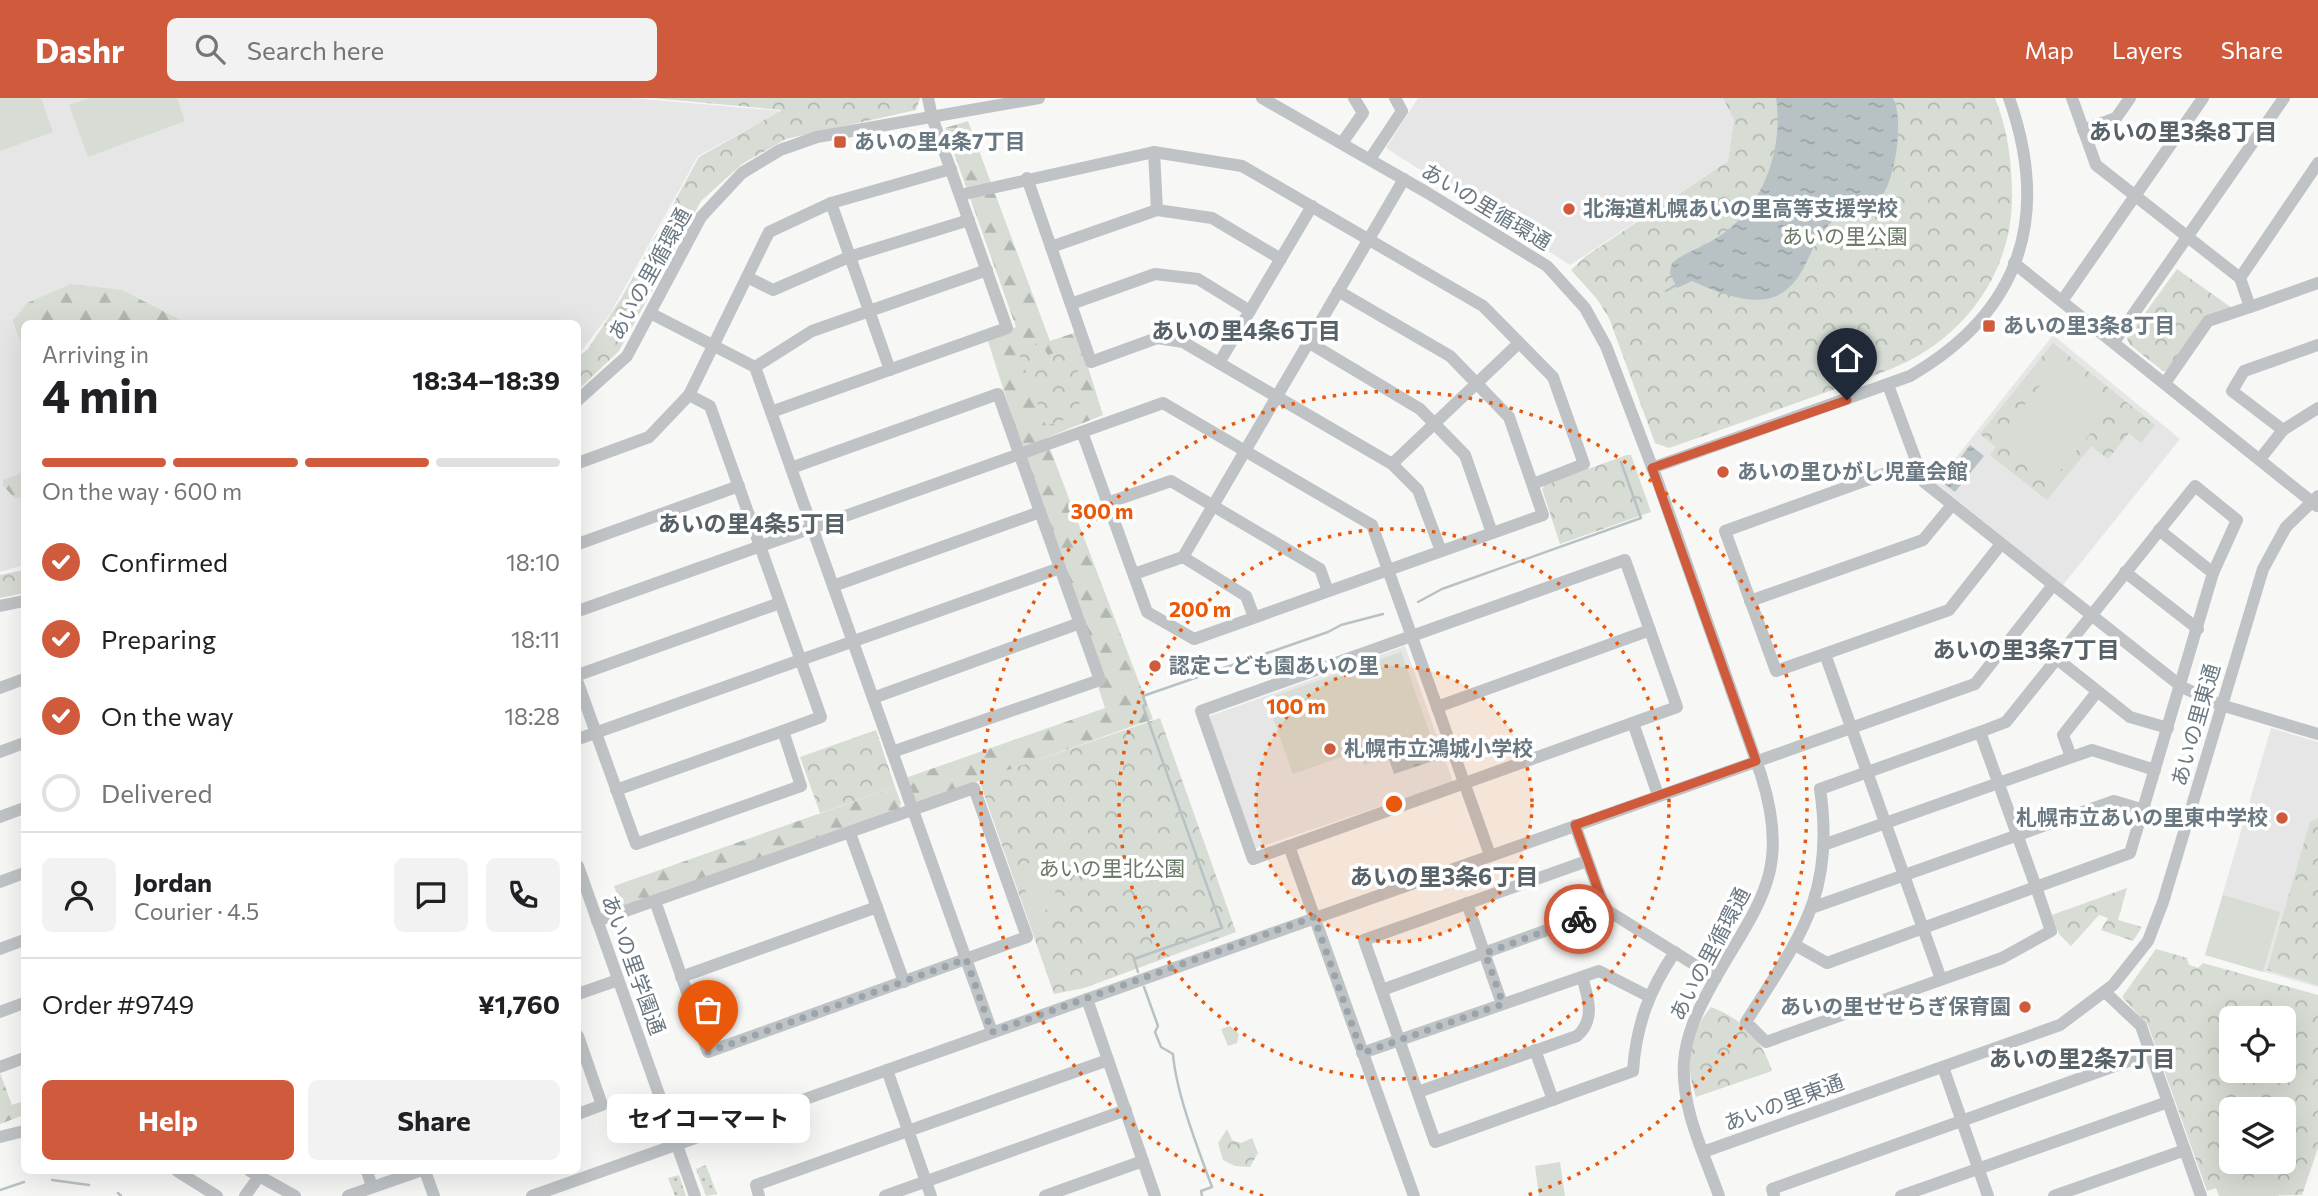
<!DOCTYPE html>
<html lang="en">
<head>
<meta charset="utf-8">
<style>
  body { margin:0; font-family:Commissioner,"Noto Sans JP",sans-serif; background:#f2f2f2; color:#202124; height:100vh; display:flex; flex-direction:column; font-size:26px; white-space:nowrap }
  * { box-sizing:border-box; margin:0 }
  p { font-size:23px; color:#757577 }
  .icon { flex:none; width:38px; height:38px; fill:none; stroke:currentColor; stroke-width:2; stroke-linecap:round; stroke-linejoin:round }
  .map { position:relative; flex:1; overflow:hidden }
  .drawer { position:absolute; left:21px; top:222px; width:560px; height:854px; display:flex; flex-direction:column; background:#fff; border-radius:10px; box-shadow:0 7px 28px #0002 }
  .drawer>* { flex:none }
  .controls { position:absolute; left:2219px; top:908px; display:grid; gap:14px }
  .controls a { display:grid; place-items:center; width:77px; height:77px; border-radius:10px; background:#fff; box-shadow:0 7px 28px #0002; font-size:35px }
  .pin { position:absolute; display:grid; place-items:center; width:60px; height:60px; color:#fff; margin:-72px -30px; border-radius:50% 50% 50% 0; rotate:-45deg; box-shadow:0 0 7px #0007 }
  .pin .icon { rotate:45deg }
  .courier { position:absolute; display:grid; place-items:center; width:70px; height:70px; margin:-35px; border:5px solid #d05a3c; border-radius:50%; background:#fff; color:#222; box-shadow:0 2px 9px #0007 }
  .bubble { position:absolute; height:49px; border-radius:10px; background:#fff; box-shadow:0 7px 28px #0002; font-size:23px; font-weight:700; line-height:49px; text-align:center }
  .summary em { font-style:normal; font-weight:700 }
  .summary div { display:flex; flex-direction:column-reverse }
  .summary { display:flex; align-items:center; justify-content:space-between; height:119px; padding:0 21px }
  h1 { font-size:46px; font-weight:700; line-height:52px }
  .bar { display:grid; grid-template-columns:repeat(4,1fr); gap:10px 7px; align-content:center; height:84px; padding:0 21px }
  .bar i { height:9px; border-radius:5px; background:#e0e0e0 }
  .bar .active { background:#d05a3c }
  .bar p { grid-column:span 4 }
  .line { display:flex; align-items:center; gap:18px; padding:0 21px; border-top:2px solid #e0e0e0 }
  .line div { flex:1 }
  .round { display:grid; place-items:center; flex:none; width:74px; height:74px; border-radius:10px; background:#f2f2f2 }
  ol { padding:0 21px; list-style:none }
  li { display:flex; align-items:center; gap:21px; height:77px }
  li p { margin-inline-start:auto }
  li .icon { padding:7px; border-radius:50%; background:#d05a3c; color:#fff; stroke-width:4 }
  li:last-child { color:#757577 }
  li i { width:38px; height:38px; border:4px solid #e0e0e0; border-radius:50% }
  .button { display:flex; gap:14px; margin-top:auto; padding:14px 21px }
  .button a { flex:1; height:80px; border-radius:10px; background:#d05a3c; color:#fff; font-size:28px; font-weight:700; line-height:80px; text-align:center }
  .button a+a { background:#f2f2f2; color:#202124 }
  header { display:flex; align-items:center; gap:42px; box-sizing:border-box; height:98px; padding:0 35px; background:#d05a3c; color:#fff }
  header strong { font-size:33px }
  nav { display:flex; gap:38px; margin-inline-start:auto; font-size:24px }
  .search { width:490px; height:63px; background:#f2f2f2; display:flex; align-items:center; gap:18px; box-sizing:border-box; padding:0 24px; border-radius:10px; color:#757577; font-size:26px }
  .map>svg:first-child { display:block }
  .built { fill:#e5e6e5 }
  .grass { fill:url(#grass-dots) }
  .forest { fill:url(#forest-firs) }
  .park { fill:url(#park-crowns); fill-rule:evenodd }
  .garden { fill:#d7dcd4 }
  .water { fill:url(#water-ripples) }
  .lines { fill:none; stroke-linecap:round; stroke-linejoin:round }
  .stream { stroke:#b8c2c5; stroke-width:2.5 }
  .minor { stroke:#bfc3c6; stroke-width:12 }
  .done { stroke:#9ba4aa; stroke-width:7; stroke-dasharray:0 12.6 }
  .route { stroke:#d05a3c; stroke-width:9 }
  .ring { fill:none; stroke:#e8590c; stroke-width:3.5; stroke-dasharray:3.5 7 }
  .poi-dot { fill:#d05a3c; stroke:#fff; stroke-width:2.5 }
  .labels { text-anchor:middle; stroke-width:7; stroke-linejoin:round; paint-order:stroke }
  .poi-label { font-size:21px; font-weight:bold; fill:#6a7882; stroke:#fff; text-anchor:start }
  .street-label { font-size:21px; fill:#6a7882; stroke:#fff }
  .park-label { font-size:21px; fill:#6c7a68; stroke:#fff }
  .neighbourhood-label { font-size:23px; font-weight:bold; fill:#576168; stroke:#fff }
  .centre { fill:#e8590c; stroke:#fff; stroke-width:3.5 }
  .ring-label { font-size:21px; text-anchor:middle; font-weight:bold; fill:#e8590c; stroke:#fff; stroke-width:7; stroke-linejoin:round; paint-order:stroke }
</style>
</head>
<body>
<header>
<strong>Dashr</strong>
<div class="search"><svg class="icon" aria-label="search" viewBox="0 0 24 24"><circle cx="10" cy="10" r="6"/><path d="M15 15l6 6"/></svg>Search here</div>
<nav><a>Map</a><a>Layers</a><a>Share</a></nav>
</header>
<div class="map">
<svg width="2318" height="1098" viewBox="0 0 2318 1098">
  <defs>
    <pattern id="grass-dots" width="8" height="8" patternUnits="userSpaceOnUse" patternTransform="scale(1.75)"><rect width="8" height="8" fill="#d7dcd4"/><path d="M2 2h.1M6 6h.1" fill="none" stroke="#b2b7b1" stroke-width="1.8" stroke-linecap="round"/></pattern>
    <pattern id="forest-firs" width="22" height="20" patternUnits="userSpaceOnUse" patternTransform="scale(1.75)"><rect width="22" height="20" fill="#d7dcd4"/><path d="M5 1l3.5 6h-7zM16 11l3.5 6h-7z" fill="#b2b7b1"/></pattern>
    <pattern id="park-crowns" width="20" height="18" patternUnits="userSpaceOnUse" patternTransform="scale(1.75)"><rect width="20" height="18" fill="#d7dcd4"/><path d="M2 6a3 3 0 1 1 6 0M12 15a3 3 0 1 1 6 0" fill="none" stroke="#b2b7b1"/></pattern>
    <pattern id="water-ripples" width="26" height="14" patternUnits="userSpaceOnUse" patternTransform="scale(1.75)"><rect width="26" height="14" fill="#b8c2c5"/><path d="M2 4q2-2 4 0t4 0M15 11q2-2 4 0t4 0" fill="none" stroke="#9aa2a5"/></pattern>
  </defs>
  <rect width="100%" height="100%" fill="#f7f7f5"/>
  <g class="built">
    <polygon points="0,0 632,0 781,13 698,58 610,216 578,257 578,226 24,226 24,467 0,474"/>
    <polygon points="1418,0 1723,0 1734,22 1728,63 1570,167 1386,50"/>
    <polygon points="2053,237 2180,341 2063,487 1936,385"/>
    <polygon points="1405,548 1453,684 1254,751 1207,619"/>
    <polygon points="2271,630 2318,644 2318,889 2205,857"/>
  </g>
  <g class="grass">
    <polygon points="706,1067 717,1096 706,1098 696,1071"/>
    <polygon points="679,1077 686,1098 675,1098 668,1080"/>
  </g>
  <g class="forest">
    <polygon points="968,23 1050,243 1077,234 1103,317 1046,340 1153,621 905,709 897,683 1105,610 987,240 1016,229 945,30"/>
    <polygon points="71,186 122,192 188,226 24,226 24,253 13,223 27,205"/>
    <polygon points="24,374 24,399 15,400 3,388 3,382"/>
    <polygon points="895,689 901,705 899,712 625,808 620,806 614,788"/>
    <polygon points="0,975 12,1007 24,1003 24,1017 0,1026"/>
  </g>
  <g class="park">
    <polygon points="652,0 920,0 916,12 786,41 742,66 701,103 619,253 578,292 578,259 588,251 622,199 699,59 782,12"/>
    <path d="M1723,0H1995C2008,33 2012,64 2012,99C2012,172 1967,237 1900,267C1871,280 1840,289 1810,300C1763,317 1716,334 1669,350L1655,345L1609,220L1597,201L1571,172L1586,158L1728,63L1734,22Z"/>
    <polygon points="2177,171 2232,210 2202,221 2167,273 2163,273 2129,246 2127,240"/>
    <polygon points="1040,244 1048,257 1070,249 1078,273 1075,280 1082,300 1072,319 1046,328 1018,253"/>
    <polygon points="2053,245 2155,327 2141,345 2129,335 2108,361 2091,348 2047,402 1990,357 1996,349 1980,336"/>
    <polygon points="1627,357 1631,357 1651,414 1560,446 1542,391 1546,386"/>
    <polygon points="24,472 24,495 0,500 0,477"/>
    <polygon points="1160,620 1236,834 1084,890 1054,896 979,682"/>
    <polygon points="876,632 895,689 820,715 800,659"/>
    <polygon points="2318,720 2318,887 2267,872 2310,724"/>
    <polygon points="2127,790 2118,822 2142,829 2133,843 2101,832 2108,820 2099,817 2071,848 2059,836 2052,817"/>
    <path d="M2156,851L2187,860L2189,867L2198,870L2203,865L2318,897V1050L2302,1097L2219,1098L2216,1090L2207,1093L2148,927L2122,899ZM2231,920H2284V973H2231ZM2231,1012H2284V1064H2231Z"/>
    <path d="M1711,909C1743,921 1762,942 1772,973L1696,999C1684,968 1689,934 1711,909Z"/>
    <polygon points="1230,928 1239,936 1237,945 1228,948 1221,931"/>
    <polygon points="1227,1031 1232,1042 1241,1045 1252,1040 1258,1055 1250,1069 1235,1068 1223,1062 1218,1045"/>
  </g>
  <g class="garden">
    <polygon points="0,0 41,0 53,34 0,53"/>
    <polygon points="89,0 177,0 185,23 88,59 69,7"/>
    <polygon points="2057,267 2110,311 2051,384 1997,340"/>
    <polygon points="1401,554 1432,642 1364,667 1358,653 1293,676 1266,601"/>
    <polygon points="1043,760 1060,807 1034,816 1017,769"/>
    <polygon points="2223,797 2280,814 2263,874 2205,857"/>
    <polygon points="1560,1064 1565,1098 1539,1098 1535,1068"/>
    <polygon points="2270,1073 2279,1098 2223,1098 2220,1091"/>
  </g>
  <g class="water">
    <path d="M1776,0H1893C1905,21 1895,99 1871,108C1854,114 1837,116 1824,132C1807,154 1804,187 1774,199C1750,208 1714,193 1692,183L1677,190L1670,175L1672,165C1685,154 1701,150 1715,141C1762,113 1784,53 1776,0Z"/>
    <polygon points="1970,347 1984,358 1955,394 1942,384"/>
    <polygon points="1433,645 1439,661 1394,676 1389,661"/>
  </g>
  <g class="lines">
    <g class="stream">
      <polyline points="1666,193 1678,186"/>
      <polyline points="1418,504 1442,491 1641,420 1621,364"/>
      <polyline points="1138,874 1134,861 1222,830 1143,608 1146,607 1143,598 1328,534 1341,527 1383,516"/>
      <path d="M1144,889L1158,928L1155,934L1161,949L1173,956C1176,995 1198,1051 1212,1089L1201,1093L1202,1098"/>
      <polyline points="52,1082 89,1087"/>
      <polyline points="0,1092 24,1084"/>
      <polyline points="118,1095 121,1098"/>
    </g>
    <g class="minor">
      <path d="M1262,0L1426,94L1547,168L1585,210L1606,248L1659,387L1761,677C1793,777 1756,807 1710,890C1697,914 1686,937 1684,964C1681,1011 1704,1055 1719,1098"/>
      <polyline points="2072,0 2096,67 2240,180 2250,209 2318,185"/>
      <polyline points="2083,32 2116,20 2130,0"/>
      <polyline points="1342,45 1363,15 1354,0"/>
      <polyline points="1154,54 1157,112"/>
      <polyline points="1370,61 1402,13 1395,0"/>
      <polyline points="1027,80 1091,264 1157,240 1183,244 1392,366 1418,392 1441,453"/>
      <polyline points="960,97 1154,54 1242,68 1483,208 1553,279 1584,366 1533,386"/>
      <polyline points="831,105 890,272"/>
      <polyline points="1051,149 1157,112 1212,120 1281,161"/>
      <polyline points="2014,165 2317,408"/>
      <polyline points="747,179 773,192 849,159 969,122"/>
      <polyline points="2240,180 2318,65"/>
      <polyline points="2062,203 2203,0"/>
      <polyline points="1071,206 1155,176 1198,181 1250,213"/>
      <polyline points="652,216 755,269 992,934"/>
      <polyline points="1308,244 1420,311 1465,357 1492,435"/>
      <polyline points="2114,244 2284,0"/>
      <polyline points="1219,265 1312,108"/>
      <polyline points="755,269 812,233 987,172"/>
      <polyline points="2165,285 2208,223 2250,209"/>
      <polyline points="1888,287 1924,384 2182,589 2221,607 2318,636"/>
      <polyline points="578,302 627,258 701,119 742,75 780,52 817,39 1039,0"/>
      <polyline points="771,314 1007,230 932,19 928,0"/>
      <polyline points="2283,332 2232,293 2244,273 2318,247"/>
      <polyline points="1082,334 1147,514 1194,541 1543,417 1509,319 1450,258 1338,193"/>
      <polyline points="2260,361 2283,332 2318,310"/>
      <polyline points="1917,364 1725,433 1776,573 1949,512 2001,446"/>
      <polyline points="578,365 649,339 689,297 769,134 831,105 951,71"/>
      <polyline points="1392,366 1519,245"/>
      <polyline points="791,370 998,296 1100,582 892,654"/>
      <path d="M1652,370L1910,278C2021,214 2051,119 2009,0"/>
      <polygon points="2195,388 2237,422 2213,475 2130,755 2036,789 1980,634 2006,624"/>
      <polyline points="1107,405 1171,383 1320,471 1328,493"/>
      <polyline points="2159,432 2213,475"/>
      <polyline points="578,446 739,388"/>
      <polyline points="1183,459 1246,498 1254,519"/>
      <polygon points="1625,462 1677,609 1253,761 1201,613"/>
      <polyline points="2125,474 2198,531"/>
      <polyline points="1134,476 1183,459 1404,81"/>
      <polyline points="833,488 1040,414"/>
      <polyline points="1750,503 1923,442 1952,407"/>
      <polyline points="0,508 24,503"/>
      <polyline points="578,513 1163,305 1372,427 1490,757"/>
      <polyline points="1825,556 1941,881"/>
      <polyline points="2057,561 2130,619 2168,630"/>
      <polyline points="578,577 780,505"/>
      <polyline points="578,585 636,746 801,688 783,633 821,619 710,308 689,297"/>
      <polyline points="0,590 24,581"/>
      <polyline points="873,600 1080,525"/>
      <polyline points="1437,609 1650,532"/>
      <polyline points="1633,625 1658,697"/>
      <polyline points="578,641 1060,470"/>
      <polyline points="0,654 24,645"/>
      <polyline points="2071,659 2063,637 2097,594"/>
      <polyline points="616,692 783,633"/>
      <polyline points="0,719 24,710"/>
      <polyline points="1575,727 1605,811"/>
      <polyline points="850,735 904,884"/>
      <polyline points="1826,746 2092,652 2155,672"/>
      <polyline points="1289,748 1414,1098"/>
      <path d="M1587,763L1364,842L1435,1044L1633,973C1636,928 1649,892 1675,854"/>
      <polyline points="578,768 695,1098"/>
      <polyline points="0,784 24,775"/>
      <polyline points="1467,805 1502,906"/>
      <polyline points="1814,809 2114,703 2187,725"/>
      <polyline points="597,823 974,690 1027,839 708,954 655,803"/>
      <path d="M1795,847L1827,865L2036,789L2051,833L2002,860L1766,944L1746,924C1799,840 1836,796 1820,691L1980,634"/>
      <polyline points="0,851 24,842"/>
      <polyline points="681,879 877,809"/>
      <polyline points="1382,892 1605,811 1716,880"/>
      <polyline points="2105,894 2141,928 2201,1098"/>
      <polyline points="578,896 618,882"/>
      <polyline points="1087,901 1155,1098"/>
      <polyline points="0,914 24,905"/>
      <polyline points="578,938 602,1007 578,1016"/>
      <polyline points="1535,952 1553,1002"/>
      <polyline points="1362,955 1599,873 1648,898"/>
      <polyline points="0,969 24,960"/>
      <polyline points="1943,969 1988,1098"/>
      <polyline points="887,972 931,1098"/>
      <path d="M1418,994L1577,938C1596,922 1588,898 1582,879"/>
      <polyline points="0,1039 24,1033"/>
      <polyline points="1703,1054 2060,927 2113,887 2148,843 2163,804 2263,471 2286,429 2318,398"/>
      <polyline points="177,1073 217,1098"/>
      <polyline points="250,1073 295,1098"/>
      <polyline points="367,1073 372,1089"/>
      <polyline points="425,1073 434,1098"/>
      <polyline points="245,1098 263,1073"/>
      <polyline points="348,1098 419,1073"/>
      <polyline points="532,1098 1975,586 2053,487"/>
      <polyline points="759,1098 756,1087 1108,962"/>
      <polyline points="885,1098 1126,1012"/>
      <polyline points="1045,1098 1143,1063"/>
      <polyline points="1774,1098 1772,1091 2151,955"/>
      <polyline points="1901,1098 2168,1004"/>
      <polyline points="2054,1098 2185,1052"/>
    </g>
  </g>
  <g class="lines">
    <polyline class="done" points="708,954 966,861 992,934 1314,819 1362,955 1503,906 1485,855 1579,821"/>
    <polyline class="route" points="1579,821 1605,811 1575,727 1756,663 1652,370 1847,302"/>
  </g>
  <circle cx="1394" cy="706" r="138" fill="#e8590c" fill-opacity=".12"/>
  <g class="ring">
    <circle cx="1394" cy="706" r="138"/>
    <circle cx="1394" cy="706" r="275"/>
    <path d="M1263 1098A413 413 0 1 1 1525 1098"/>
  </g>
  <g class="poi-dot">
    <rect x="833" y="37" width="14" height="14" rx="3.5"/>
    <circle cx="1569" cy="111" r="7"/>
    <rect x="1982" y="221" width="14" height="14" rx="3.5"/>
    <circle cx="1723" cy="374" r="7"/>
    <circle cx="1155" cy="568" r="7"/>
    <circle cx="1330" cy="651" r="7"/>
    <circle cx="2282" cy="720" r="7"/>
    <circle cx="2025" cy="909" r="7"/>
  </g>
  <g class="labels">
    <g class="poi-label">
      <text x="854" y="51">あいの里4条7丁目</text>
      <text x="1583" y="118">北海道札幌あいの里高等支援学校</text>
      <text x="2003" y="235">あいの里3条8丁目</text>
      <text x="1737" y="381">あいの里ひがし児童会館</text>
      <text x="1169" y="575">認定こども園あいの里</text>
      <text x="1344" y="658">札幌市立鴻城小学校</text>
      <text x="2268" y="727" text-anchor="end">札幌市立あいの里東中学校</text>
      <text x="2011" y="916" text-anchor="end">あいの里せせらぎ保育園</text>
    </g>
    <g class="street-label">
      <text transform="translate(1486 109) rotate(31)" y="7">あいの里循環通</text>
      <text transform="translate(650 176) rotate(-61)" y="7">あいの里循環通</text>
      <text transform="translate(2196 627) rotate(-74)" y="7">あいの里東通</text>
      <text transform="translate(1710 856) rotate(-62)" y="7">あいの里循環通</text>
      <text transform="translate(633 867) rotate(70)" y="7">あいの里学園通</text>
      <text transform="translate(1784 1005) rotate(-20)" y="7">あいの里東通</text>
    </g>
    <g class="park-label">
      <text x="1845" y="146">あいの里公園</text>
      <text x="1112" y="778">あいの里北公園</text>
    </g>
    <g class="neighbourhood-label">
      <text x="2183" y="42">あいの里3条8丁目</text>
      <text x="1246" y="241">あいの里4条6丁目</text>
      <text x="752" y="434">あいの里4条5丁目</text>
      <text x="2026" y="560">あいの里3条7丁目</text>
      <text x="1444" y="787">あいの里3条6丁目</text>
      <text x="2082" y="969">あいの里2条7丁目</text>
    </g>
  </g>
  <circle cx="1394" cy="706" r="10" class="centre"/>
  <g class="ring-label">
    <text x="1102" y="421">300 m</text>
    <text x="1200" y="519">200 m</text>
    <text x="1296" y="616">100 m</text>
  </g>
</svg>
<div class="controls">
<a><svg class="icon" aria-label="locate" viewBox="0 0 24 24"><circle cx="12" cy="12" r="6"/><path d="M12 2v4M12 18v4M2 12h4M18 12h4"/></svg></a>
<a><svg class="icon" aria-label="layers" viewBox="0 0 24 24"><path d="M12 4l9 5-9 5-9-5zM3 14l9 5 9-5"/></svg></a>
</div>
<div class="pin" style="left:708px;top:954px;background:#ea580c"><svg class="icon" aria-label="bag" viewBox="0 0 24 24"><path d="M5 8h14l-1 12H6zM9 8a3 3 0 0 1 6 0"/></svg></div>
<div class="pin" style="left:1847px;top:302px;background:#1f2937"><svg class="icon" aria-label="home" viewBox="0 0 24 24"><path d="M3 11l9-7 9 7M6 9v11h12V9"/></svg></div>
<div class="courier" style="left:1579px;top:821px"><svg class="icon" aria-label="bike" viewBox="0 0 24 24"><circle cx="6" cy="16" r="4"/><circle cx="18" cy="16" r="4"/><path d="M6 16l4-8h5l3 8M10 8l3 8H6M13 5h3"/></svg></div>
<div class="bubble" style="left:607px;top:996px;width:203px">セイコーマート</div>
<section class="drawer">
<div class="summary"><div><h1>4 min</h1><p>Arriving in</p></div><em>18:34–18:39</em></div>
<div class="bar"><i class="active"></i><i class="active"></i><i class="active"></i><i></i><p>On the way · 600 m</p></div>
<ol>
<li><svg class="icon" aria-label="check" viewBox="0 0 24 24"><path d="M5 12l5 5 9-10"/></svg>Confirmed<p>18:10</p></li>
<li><svg class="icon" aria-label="check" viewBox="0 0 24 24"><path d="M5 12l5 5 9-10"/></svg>Preparing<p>18:11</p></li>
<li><svg class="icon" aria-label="check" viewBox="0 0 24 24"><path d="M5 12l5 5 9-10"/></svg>On the way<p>18:28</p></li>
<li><i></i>Delivered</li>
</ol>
<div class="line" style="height:126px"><a class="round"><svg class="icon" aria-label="person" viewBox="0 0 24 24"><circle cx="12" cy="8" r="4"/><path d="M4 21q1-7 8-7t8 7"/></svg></a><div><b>Jordan</b><p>Courier · 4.5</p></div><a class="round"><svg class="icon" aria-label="chat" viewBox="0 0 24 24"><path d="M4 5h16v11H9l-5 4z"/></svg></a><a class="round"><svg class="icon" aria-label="phone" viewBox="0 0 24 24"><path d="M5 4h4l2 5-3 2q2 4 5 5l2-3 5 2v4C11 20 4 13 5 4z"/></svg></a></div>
<div class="line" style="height:91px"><div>Order #9749</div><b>¥1,760</b></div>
<div class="button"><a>Help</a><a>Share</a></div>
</section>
</div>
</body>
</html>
